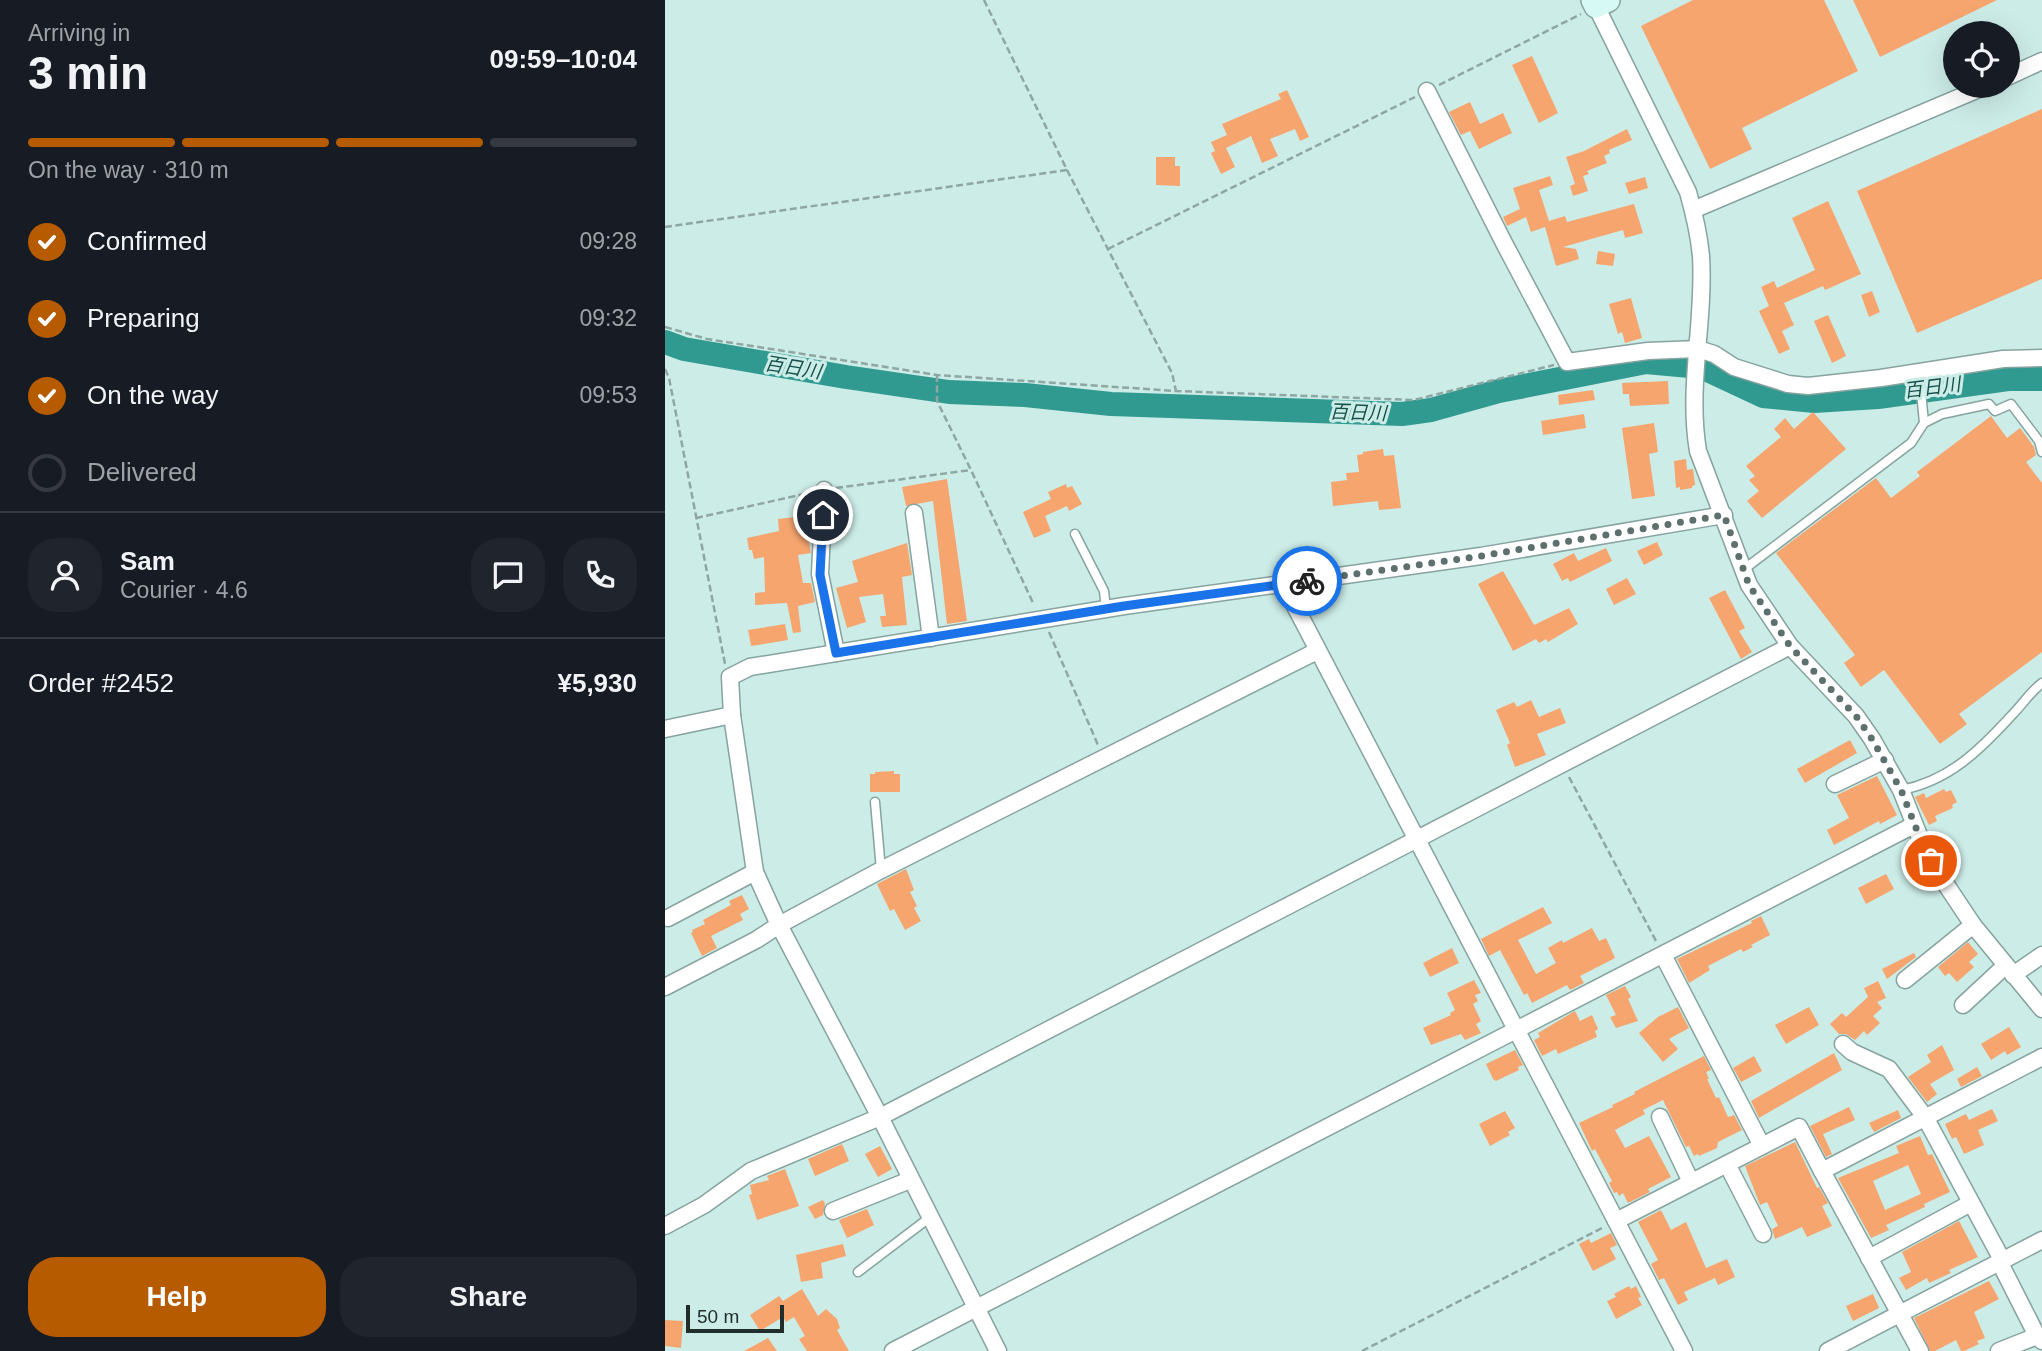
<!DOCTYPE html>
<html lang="en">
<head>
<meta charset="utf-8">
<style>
  body { margin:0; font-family:Arial,"Noto Sans JP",sans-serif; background:#20242c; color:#f1f3f6; height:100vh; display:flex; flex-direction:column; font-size:26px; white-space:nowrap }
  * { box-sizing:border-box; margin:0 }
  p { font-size:23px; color:#9ea1a6 }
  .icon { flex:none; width:38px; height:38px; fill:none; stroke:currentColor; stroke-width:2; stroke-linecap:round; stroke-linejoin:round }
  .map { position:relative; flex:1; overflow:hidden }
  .side { display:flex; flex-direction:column; background:#171b24; width:665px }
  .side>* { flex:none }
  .buttons { position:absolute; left:1278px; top:21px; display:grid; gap:14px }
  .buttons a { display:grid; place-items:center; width:77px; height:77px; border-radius:50%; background:#171b24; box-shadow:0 7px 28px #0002; font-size:35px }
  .scale { position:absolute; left:21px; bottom:18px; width:98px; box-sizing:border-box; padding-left:7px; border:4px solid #222e2c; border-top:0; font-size:19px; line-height:24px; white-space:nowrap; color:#222e2c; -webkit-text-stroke:5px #ccece7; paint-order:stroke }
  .pin { position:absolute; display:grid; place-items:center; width:60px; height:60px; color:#fff; margin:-30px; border:4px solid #fff; border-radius:50%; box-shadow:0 2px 7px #0007 }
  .courier { position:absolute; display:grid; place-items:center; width:70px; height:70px; margin:-35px; border:5px solid #1a73e8; border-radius:50%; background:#fff; color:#222; box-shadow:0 2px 9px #0007 }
  .head em { font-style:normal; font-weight:600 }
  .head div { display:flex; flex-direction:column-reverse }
  .head { display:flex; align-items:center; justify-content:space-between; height:119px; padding:0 28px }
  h1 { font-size:46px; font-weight:600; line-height:52px }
  .bar { display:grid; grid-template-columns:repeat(4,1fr); gap:10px 7px; align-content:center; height:84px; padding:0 28px }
  .bar i { height:9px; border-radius:5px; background:#363941 }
  .bar .on { background:#b75b01 }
  .bar p { grid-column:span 4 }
  .line { display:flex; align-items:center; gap:18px; padding:0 28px; border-top:2px solid #363941 }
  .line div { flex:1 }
  .round { display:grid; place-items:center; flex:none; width:74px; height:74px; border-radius:28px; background:#20242c }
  ol { padding:0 28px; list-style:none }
  li { display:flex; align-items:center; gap:21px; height:77px }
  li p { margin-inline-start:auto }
  li .icon { padding:7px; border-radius:50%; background:#b75b01; color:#fff; stroke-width:4 }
  li:last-child { color:#9ea1a6 }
  li i { width:38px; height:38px; border:4px solid #363941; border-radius:50% }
  .primary-button { display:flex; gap:14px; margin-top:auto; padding:14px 28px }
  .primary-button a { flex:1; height:80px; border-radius:28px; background:#b75b01; color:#fff; font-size:28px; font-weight:600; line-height:80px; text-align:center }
  .primary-button a+a { background:#20242c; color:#f1f3f6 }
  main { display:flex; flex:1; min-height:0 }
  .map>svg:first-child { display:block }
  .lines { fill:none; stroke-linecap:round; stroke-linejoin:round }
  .river { stroke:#319a90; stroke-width:24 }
  .building { fill:#f6a56f; fill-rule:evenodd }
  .lane-casing { stroke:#86a39f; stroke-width:11 }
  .street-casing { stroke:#86a39f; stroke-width:19 }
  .secondary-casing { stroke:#86a39f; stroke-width:26 }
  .path { stroke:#8fa7a3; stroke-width:2.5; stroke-dasharray:7 3.5; stroke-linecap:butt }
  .lane { stroke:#fff; stroke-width:8 }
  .street { stroke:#fff; stroke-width:16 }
  .secondary { stroke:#d6f9f5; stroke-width:23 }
  .done { stroke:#5e706d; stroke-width:7; stroke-dasharray:0 12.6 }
  .route { stroke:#1a73e8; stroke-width:9 }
  .labels { text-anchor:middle; stroke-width:6; stroke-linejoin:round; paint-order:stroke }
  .water-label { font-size:19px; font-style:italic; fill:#16514b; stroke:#ccece7 }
</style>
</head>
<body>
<main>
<section class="side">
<div class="head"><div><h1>3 min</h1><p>Arriving in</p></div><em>09:59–10:04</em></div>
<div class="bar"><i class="on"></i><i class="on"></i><i class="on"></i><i></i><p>On the way · 310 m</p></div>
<ol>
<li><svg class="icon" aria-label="check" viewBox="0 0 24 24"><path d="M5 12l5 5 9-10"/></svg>Confirmed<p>09:28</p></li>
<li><svg class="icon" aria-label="check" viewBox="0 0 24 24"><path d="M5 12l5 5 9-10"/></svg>Preparing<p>09:32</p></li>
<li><svg class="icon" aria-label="check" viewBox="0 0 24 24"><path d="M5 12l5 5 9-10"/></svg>On the way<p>09:53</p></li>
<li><i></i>Delivered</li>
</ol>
<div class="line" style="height:126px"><a class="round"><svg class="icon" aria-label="person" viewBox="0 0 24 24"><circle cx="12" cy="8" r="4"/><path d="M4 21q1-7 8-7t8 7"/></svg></a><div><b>Sam</b><p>Courier · 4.6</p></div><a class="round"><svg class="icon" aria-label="chat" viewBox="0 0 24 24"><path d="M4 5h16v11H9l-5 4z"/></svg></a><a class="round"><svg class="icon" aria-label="phone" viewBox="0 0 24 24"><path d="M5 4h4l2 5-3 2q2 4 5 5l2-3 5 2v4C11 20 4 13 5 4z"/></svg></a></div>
<div class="line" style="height:91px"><div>Order #2452</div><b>¥5,930</b></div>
<div class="primary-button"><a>Help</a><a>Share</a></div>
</section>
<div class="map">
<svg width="1377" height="1351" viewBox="0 0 1377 1351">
  <rect width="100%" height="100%" fill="#ccece7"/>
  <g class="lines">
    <polyline class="river" points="0,342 19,349 181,377 284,392 360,395 446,404 737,414 766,410 834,391 981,362 1036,367 1098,396 1149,401 1213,397 1343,379 1377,379"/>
  </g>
  <g class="building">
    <polygon points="1028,0 1159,0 1193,71 1077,128 1087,149 1045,169 976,26"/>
    <polygon points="1188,0 1332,0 1215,57"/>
    <polygon points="867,56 893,113 874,123 847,65"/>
    <polygon points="622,90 644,137 635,141 630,129 605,139 613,156 597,163 586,136 561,148 570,167 556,174 546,153 550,151 546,142 562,135 557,124 616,99 613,94"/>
    <polygon points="805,102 815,124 838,113 847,133 814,149 805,131 796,135 784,112"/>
    <polygon points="1377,109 1377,279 1252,333 1192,191"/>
    <polygon points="962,129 967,140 944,150 945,153 939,156 942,163 922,171 924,174 918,176 923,191 908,196 905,186 910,184 901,157 919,151"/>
    <polygon points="491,157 510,157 510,166 515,166 515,186 491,185"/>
    <polygon points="885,176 888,185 874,190 884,221 900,216 902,222 969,204 978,233 960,238 958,230 898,247 911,249 914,259 891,266 880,227 866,232 861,217 842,226 838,217 855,209 848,188"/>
    <polygon points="980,177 983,188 964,194 960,183"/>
    <polygon points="1163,201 1196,274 1160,290 1158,286 1119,303 1129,325 1117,331 1125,349 1114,354 1094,311 1104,306 1096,287 1109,281 1112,288 1150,270 1127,218"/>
    <polygon points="933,251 950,254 948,266 931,264"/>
    <polygon points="1207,291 1215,312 1204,317 1196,295"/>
    <polygon points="966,298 977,338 960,343 957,332 953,334 944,304"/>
    <polygon points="1163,315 1181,356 1167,363 1149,321"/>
    <polygon points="1003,381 1004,404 965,406 964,394 958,394 957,383"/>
    <polygon points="928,390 930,400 894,405 893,395"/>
    <polygon points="1148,412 1181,449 1097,518 1082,501 1094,491 1084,480 1090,476 1081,466 1116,437 1109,429 1120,418 1129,429"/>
    <polygon points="919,414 921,428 878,435 876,421"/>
    <polygon points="1326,416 1342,438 1355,428 1369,447 1371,455 1361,462 1377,483 1377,652 1294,714 1302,724 1275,744 1219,670 1196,687 1179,663 1190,655 1111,553 1211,478 1226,498 1255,476 1252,472"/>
    <polygon points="989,423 993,452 984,454 990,496 967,499 957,428"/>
    <polygon points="718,449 719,456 729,455 736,508 714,510 713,501 668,506 666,482 682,480 681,473 694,472 692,455 698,454 698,452"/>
    <polygon points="1021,459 1022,470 1028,469 1030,485 1027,486 1027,488 1015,490 1015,487 1011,488 1009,461"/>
    <polygon points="282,479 302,621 282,624 268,501 241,506 237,487"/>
    <polygon points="401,484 402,488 407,486 417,504 404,511 402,506 380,516 386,531 369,538 358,512 386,499 383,492"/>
    <polygon points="139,516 146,553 133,555 138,583 146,583 150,602 133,606 136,632 128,633 122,603 90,605 90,593 100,592 99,557 89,559 87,550 84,550 82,538 114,531 113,519"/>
    <polygon points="992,542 998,555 979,565 972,551"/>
    <polygon points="242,543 247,575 237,577 242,625 217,627 215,616 221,616 218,594 194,597 201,622 182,628 171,588 193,582 187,561"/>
    <polygon points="941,548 947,561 905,582 903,578 897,581 888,564 909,553 913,561"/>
    <polygon points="838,571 869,625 904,608 913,624 883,642 881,639 874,643 871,639 848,651 813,584"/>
    <polygon points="962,578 971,594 949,605 941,589"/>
    <polygon points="1060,590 1080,628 1074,631 1087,652 1076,659 1044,598"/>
    <polygon points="120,624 123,640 86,646 83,630"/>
    <polygon points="866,700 874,717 895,708 901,723 872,734 881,755 850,767 842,745 845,743 831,710 849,702 852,707"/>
    <polygon points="1185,740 1192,753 1140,783 1132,769"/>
    <polygon points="229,771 229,774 235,774 235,792 205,792 205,774 210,774 210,772"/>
    <polygon points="1212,776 1232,815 1215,824 1214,821 1169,845 1162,830 1184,818 1172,795"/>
    <polygon points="1279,789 1281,792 1286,790 1292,802 1287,805 1288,808 1270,816 1272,821 1264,825 1250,797 1259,793 1261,798"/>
    <polygon points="241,869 249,890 245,892 252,906 249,908 256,921 240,930 229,909 225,911 212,884"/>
    <polygon points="1221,874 1229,889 1201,904 1193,888"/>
    <polygon points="77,895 84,909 75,914 78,920 46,936 52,948 37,956 26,933 28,932 27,930 40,924 38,920 66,905 64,901"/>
    <polygon points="878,907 887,923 853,940 871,974 891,963 883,948 897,940 898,943 927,928 934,941 941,938 950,958 915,976 919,983 905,990 902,985 867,1003 862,993 859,995 835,950 824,956 816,939"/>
    <polygon points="1096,916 1105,935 1086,945 1088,947 1078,952 1076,949 1043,966 1045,970 1024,983 1012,959 1087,923 1086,921"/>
    <polygon points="1303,942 1313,954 1304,962 1309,967 1292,982 1284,973 1280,976 1273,967"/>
    <polygon points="787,948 794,963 765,977 758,963"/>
    <polygon points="1249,953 1251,957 1222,979 1217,969"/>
    <polygon points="809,980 816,993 810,995 813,1001 808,1004 816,1021 811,1024 816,1033 800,1040 796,1034 766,1045 758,1028 786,1015 785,1013 790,1010 782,993"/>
    <polygon points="1213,981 1221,998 1212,1002 1217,1008 1208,1016 1215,1023 1202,1035 1199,1031 1190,1040 1181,1034 1174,1034 1165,1024 1177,1013 1181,1017 1203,997 1199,988"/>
    <polygon points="960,986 966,997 963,999 973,1021 951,1028 945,1017 951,1015 941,995"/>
    <polygon points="1013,1007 1024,1028 1004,1039 1013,1049 998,1062 974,1033 993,1017"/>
    <polygon points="1144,1007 1154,1025 1121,1044 1110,1025"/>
    <polygon points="910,1011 915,1021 927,1015 933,1029 930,1031 932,1037 893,1054 891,1049 877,1056 869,1040 875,1037 873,1033"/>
    <polygon points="1344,1027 1356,1047 1342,1055 1340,1051 1326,1060 1316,1044"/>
    <polygon points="1277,1045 1289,1070 1265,1084 1272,1094 1262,1102 1243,1077 1266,1062 1262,1055"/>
    <polygon points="850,1050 858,1065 853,1067 854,1070 831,1081 828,1079 821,1064"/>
    <polygon points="1169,1053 1177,1070 1094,1118 1086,1101"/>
    <polygon points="1039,1056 1046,1070 1041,1072 1044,1079 1042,1079 1051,1098 1054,1097 1063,1117 1069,1115 1077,1130 1053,1142 1052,1148 1034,1156 1033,1154 1029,1156 1024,1146 1021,1147 998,1100 978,1110 980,1114 950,1130 960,1148 984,1136 1006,1177 983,1189 985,1192 963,1203 958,1193 954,1196 952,1192 949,1193 944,1183 947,1181 930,1149 927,1151 914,1123 948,1107 947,1105 970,1094 969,1092"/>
    <polygon points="1089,1056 1097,1071 1076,1082 1068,1068"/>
    <polygon points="1312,1067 1317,1076 1296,1087 1292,1079"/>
    <polygon points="1184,1107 1190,1120 1158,1134 1167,1154 1161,1157 1145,1126"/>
    <polygon points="1327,1109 1333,1121 1313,1130 1319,1145 1299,1154 1291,1137 1287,1139 1280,1124 1301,1114 1304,1120"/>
    <polygon points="1233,1110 1236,1118 1209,1132 1204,1123"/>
    <polygon points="840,1111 850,1128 843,1132 845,1135 825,1146 814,1124"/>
    <path d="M1255,1136L1263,1155L1267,1154L1285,1192L1259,1204L1260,1207L1221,1225L1224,1230L1206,1238L1173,1178L1234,1153L1231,1146ZM1243,1165L1256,1194L1220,1210L1208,1181Z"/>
    <polygon points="1130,1142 1152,1188 1154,1187 1163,1203 1157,1206 1167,1226 1142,1237 1137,1227 1110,1239 1107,1229 1113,1226 1102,1202 1095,1205 1080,1166"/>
    <polygon points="177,1144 184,1161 150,1176 143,1159"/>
    <polygon points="215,1146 227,1169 213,1177 200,1154"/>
    <polygon points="120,1169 134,1206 92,1220 84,1195 87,1194 85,1185 104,1180 102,1176"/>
    <polygon points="158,1200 160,1204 158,1215 150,1219 143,1207"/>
    <polygon points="202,1209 209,1225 182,1238 174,1220"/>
    <polygon points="996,1210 1006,1230 1021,1222 1041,1268 1062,1259 1070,1277 1053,1285 1050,1278 1039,1283 1019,1292 1023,1300 1013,1305 999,1278 994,1280 986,1264 993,1260 973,1222"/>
    <polygon points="1294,1221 1313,1257 1284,1270 1286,1273 1264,1283 1262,1278 1241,1290 1234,1278 1246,1272 1237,1252"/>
    <polygon points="946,1233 952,1245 945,1248 951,1259 928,1271 914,1244 924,1239 926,1243"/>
    <polygon points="178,1244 181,1256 156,1263 158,1278 136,1282 131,1255"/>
    <polygon points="1324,1281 1334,1299 1309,1312 1320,1338 1312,1341 1314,1344 1299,1351 1296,1351 1291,1340 1270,1351 1265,1351 1249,1318"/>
    <polygon points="964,1286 966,1289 971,1286 976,1297 973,1298 977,1305 951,1319 942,1301 951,1297 949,1294"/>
    <polygon points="137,1289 153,1316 161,1309 172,1319 175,1328 172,1330 184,1351 142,1351 134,1339 140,1336 129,1317 121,1322 118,1317 95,1331 85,1315 114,1296 118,1301"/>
    <polygon points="1208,1294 1214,1308 1188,1321 1181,1306"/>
    <polygon points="0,1320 18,1321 16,1348 0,1346"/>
    <polygon points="103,1338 112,1351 79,1351"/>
  </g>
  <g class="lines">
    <g class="lane-casing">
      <g id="lane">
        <polyline points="1259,423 1277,414 1324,404 1330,411 1346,404 1374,441 1377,452"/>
        <polyline points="410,534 439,591 441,609"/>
        <polyline points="1078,570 1246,443 1259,423 1254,371"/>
        <path d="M1236,790C1284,781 1315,750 1347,715C1358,704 1365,692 1377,683"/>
        <polyline points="210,802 216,870"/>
        <polyline points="193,1272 264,1218"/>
      </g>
    </g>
    <g class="street-casing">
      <g id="street">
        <path d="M931,6L1023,192C1029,213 1034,235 1036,256C1040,322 1022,386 1033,451L1084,585L1125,646L1191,716L1207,739L1236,790L1259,848L1274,874L1308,925L1377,1009"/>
        <polyline points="1342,77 1377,61"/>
        <polyline points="762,91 839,243 902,362 983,351 1033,349 1049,354 1069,367 1123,384 1143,386 1216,378 1338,359 1377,358"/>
        <polyline points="1028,210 1321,86"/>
        <polyline points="159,490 155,574 171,653"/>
        <polyline points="249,513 266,638"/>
        <polyline points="619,585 1019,1351"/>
        <polyline points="0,729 67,715"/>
        <polyline points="1170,784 1220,760"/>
        <polyline points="3,918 90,872"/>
        <polyline points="998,955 1097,1146"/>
        <polyline points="1348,975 1377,955"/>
        <polyline points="1240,980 1308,925"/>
        <polyline points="0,987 91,940 114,925 216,870 652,651"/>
        <polyline points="1298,1005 1340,966"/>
        <polyline points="1178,1044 1187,1052 1224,1069 1260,1117 1335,1256 1338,1269 1372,1336"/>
        <polyline points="995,1117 1026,1182"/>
        <polyline points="1062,1164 1098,1234"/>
        <polyline points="1157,1171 1255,1351"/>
        <polyline points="168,1211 245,1180"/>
        <polyline points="951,1221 1134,1127 1157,1171 1377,1057"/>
        <polyline points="0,1226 39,1205 86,1171 215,1117 1125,646"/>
        <polyline points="1204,1258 1306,1203"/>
        <polyline points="228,1351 1249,825"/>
        <polyline points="333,1351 215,1117 114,925 90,872 67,715 65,677 85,667 459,606 816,556 1059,515"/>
        <polyline points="1163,1351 1377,1240"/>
        <polyline points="1334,1351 1372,1336 1377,1341"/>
      </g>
    </g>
    <g class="secondary-casing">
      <polyline id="secondary" points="928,0 931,6 943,0"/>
    </g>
    <g class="path">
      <polyline points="319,0 402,170 507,373 511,391"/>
      <polyline points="774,85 916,14"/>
      <polyline points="0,227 402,170"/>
      <polyline points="443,249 750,97"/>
      <polyline points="0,327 42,339 272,375 511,391 749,400 889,365"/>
      <polyline points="0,369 4,378 60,664"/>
      <polyline points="272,375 272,401 306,470 369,605"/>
      <polyline points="171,488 306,470"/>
      <polyline points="31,518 144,493"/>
      <polyline points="384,632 433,745"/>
      <polyline points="904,777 991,941"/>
      <polyline points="697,1351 939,1227"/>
    </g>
    <use href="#lane" class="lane"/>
    <use href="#street" class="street"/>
    <use href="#secondary" class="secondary"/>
  </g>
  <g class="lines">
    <polyline class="done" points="642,581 816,556 1059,515 1084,585 1125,646 1191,716 1207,739 1236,790 1259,848 1266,861"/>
    <polyline class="route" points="158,515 155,575 171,653 459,606 642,581"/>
  </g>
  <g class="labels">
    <g class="water-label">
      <text transform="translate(128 367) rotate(9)" y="7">百日川</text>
      <text transform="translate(1267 387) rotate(-7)" y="7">百日川</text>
      <text transform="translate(693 412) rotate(2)" y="7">百日川</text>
    </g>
  </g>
</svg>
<div class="buttons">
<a><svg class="icon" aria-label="locate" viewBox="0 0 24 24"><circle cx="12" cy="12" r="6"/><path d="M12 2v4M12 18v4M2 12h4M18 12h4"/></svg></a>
</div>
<div class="scale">50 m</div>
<div class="pin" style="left:1266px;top:861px;background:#ea580c"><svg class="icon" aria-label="bag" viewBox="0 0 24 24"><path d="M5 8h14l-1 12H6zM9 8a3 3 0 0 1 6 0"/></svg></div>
<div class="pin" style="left:158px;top:515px;background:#1f2937"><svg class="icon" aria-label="home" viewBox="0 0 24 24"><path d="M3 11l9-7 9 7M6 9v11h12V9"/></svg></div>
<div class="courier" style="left:642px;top:581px"><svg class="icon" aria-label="bike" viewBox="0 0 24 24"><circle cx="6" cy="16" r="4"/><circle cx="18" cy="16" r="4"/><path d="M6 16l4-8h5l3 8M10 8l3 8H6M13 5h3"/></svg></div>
</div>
</main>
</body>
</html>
